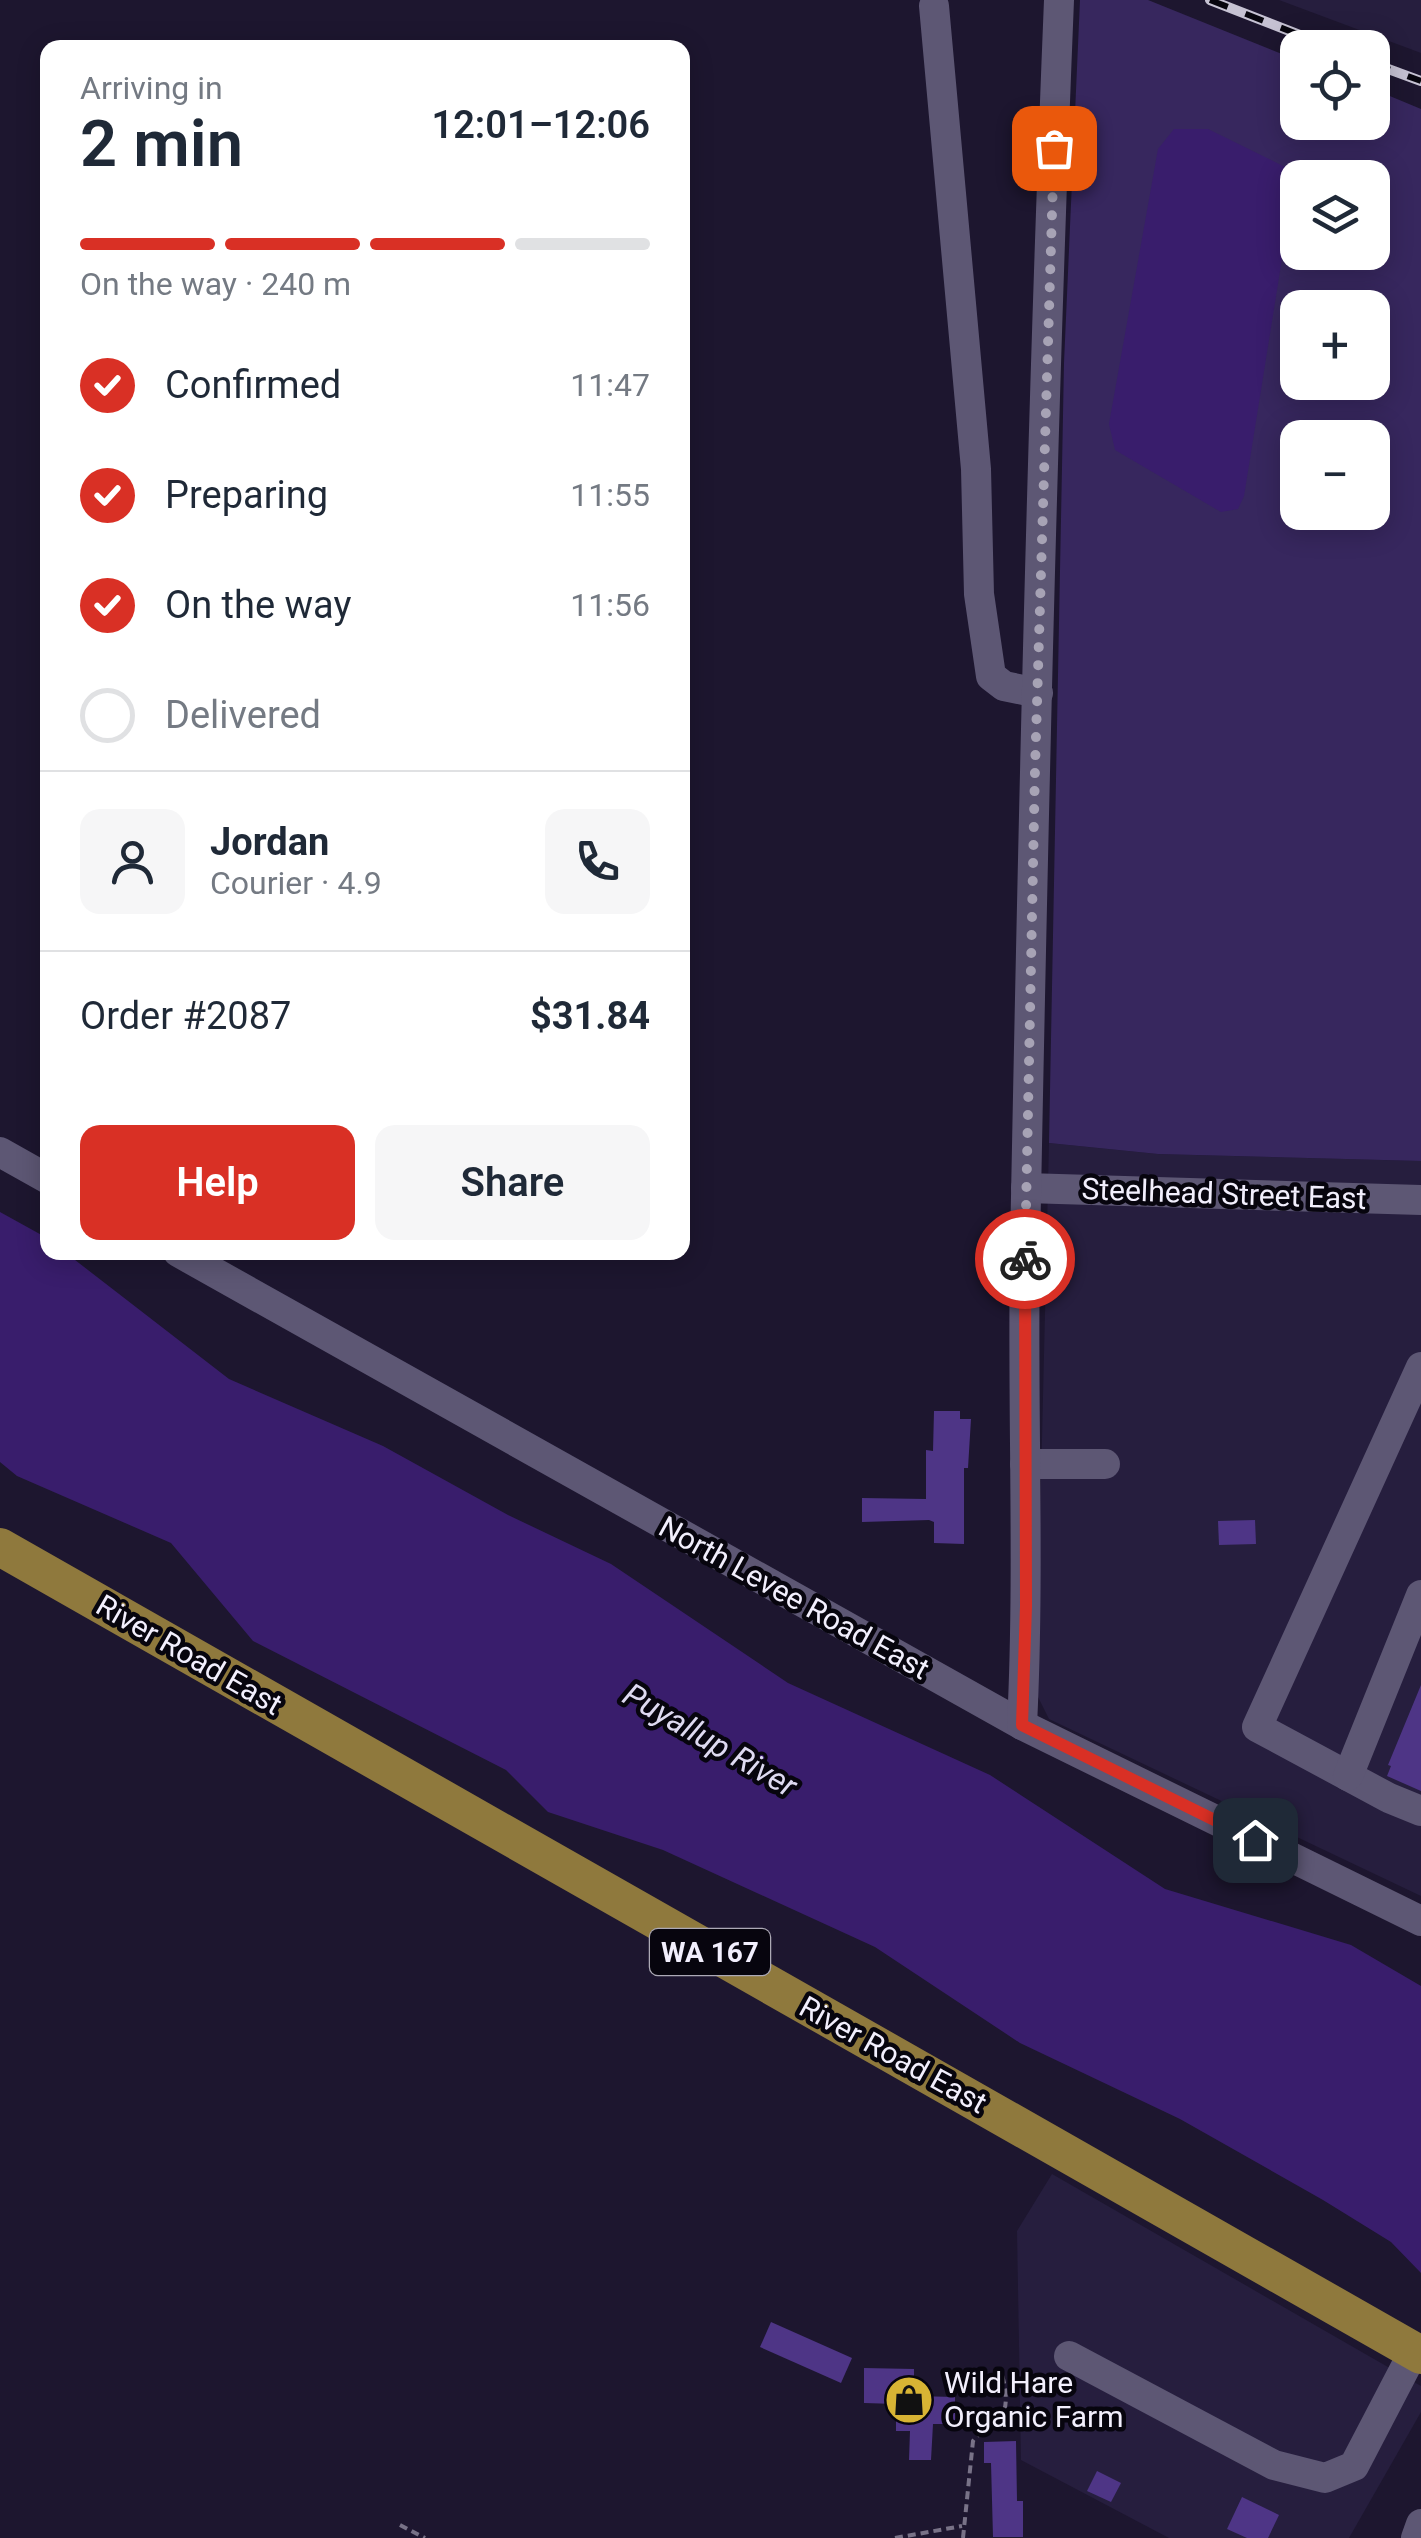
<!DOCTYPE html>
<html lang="en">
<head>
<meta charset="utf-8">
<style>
  body { margin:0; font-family:Roboto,sans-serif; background:#f6f6f7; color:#1f2937; height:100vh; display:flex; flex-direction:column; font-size:38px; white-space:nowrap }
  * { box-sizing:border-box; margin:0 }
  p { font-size:32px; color:#747a83 }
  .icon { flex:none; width:55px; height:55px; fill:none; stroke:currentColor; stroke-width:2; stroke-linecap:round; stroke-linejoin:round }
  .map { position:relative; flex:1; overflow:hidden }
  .drawer { position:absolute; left:40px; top:40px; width:650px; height:1220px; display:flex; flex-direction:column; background:#fff; border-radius:20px; box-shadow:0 5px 25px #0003 }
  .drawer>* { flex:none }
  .controls { position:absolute; left:1280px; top:30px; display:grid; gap:20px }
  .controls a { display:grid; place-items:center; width:110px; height:110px; border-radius:20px; background:#fff; box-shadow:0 5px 25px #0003; font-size:50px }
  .pin { position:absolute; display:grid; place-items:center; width:85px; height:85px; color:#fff; margin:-42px; border-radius:20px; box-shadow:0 5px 15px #0006 }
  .courier { position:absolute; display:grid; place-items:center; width:100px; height:100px; margin:-50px; border:8px solid #d93025; border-radius:50%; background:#fff; color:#222; box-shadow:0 2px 12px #0007 }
  .headline em { font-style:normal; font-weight:600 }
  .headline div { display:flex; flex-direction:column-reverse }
  .headline { display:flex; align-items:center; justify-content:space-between; height:170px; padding:0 40px }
  h1 { font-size:65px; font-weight:600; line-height:75px }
  .bar { display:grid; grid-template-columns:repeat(4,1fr); gap:15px 10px; align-content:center; height:120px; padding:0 40px }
  .bar i { height:12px; border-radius:8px; background:#e0e1e3 }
  .bar .selected { background:#d93025 }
  .bar p { grid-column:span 4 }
  .line { display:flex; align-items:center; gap:25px; padding:0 40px; border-top:2px solid #e0e1e3 }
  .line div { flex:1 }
  .round { display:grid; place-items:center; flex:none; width:105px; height:105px; border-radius:20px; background:#f6f6f7 }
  ol { padding:0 40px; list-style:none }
  li { display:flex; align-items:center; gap:30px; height:110px }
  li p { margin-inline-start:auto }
  li .icon { padding:10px; border-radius:50%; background:#d93025; color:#fff; stroke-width:4 }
  li:last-child { color:#747a83 }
  li i { width:55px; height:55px; border:5px solid #e0e1e3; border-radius:50% }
  .primary-button { display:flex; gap:20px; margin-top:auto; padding:20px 40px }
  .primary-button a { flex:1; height:115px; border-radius:20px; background:#d93025; color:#fff; font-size:40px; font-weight:600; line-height:115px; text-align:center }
  .primary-button a+a { background:#f6f6f7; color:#1f2937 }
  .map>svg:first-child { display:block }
  .built { fill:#261e3e }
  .green { fill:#37275e; fill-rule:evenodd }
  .water { fill:#391d6c }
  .building { fill:#4e3586 }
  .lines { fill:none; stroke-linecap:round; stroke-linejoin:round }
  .path { stroke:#787287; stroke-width:4; stroke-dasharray:8 5; stroke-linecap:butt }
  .minor { stroke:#5d5774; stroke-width:30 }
  .major { stroke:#8f793d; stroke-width:38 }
  .rail-casing { stroke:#c6c2d3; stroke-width:10 }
  .rail { stroke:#07050e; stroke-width:6; stroke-dasharray:19; stroke-linecap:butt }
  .done { stroke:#a7a3b5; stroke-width:10; stroke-dasharray:0 18 }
  .route { stroke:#d93025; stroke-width:12 }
  .labels { text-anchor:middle; stroke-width:9; stroke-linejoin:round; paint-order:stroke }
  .shield { fill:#07050e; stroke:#aca9b5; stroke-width:2.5 }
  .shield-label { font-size:28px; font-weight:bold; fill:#f2effd }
  .street-label { font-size:30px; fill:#f2effd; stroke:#07050e }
  .poi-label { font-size:30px; fill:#f2effd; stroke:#07050e; text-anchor:start }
  .water-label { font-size:32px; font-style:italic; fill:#dedaf1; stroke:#07050e }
</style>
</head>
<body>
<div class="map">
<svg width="1421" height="2538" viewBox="0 0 1421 2538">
  <rect width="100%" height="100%" fill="#1d162f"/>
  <g class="built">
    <polygon points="1279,0 1421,0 1421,53"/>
    <polygon points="1049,1143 1158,1154 1421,1161 1421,1896 1049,1719 1036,1693"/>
    <polygon points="1052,2174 1421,2386 1421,2412 1349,2538 1169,2538 1021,2460 1017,2231"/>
  </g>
  <path class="green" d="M1080,0H1148L1297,60L1298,122H1372L1373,89L1421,109V1161L1158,1154L1049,1143L1064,363ZM1298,178H1372V252H1298ZM1298,308H1372V382H1298ZM1298,438H1372V512H1298Z"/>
  <g class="water">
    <polygon points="1174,129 1208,129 1285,167 1293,190 1244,496 1238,509 1221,512 1115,450 1109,424 1158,149"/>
    <polygon points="0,1212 47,1238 48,1252 66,1253 229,1379 383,1446 508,1515 611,1564 788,1683 990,1775 1165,1889 1351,1945 1421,1986 1421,2273 1391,2242 1323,2200 1180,2119 1020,2043 875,1947 663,1850 548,1812 506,1770 253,1641 171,1543 17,1476 0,1462"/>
  </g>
  <g class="building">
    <polygon points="934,1411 960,1411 960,1419 971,1419 968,1468 964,1468 964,1544 934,1543 934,1522 929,1520 862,1522 862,1498 926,1499 926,1450 933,1451"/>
    <polygon points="1255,1520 1256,1544 1219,1545 1218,1521"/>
    <polygon points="1421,1685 1421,1791 1387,1776 1391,1766 1388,1765"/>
    <polygon points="771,2322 852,2358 841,2383 760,2347"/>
    <polygon points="864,2368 914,2369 914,2396 955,2397 955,2424 933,2424 931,2460 909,2460 910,2431 896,2431 896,2404 864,2403"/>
    <polygon points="1016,2441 1017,2501 1023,2501 1023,2537 993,2537 991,2463 984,2463 984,2442"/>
    <polygon points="1097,2471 1121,2483 1111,2502 1087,2491"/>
    <polygon points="1242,2497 1279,2515 1268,2538 1247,2538 1227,2529"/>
  </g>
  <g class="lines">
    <g class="path">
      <polyline points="400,2525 425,2538"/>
      <polyline points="895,2538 962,2526"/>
      <path d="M963,2538L973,2441C980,2431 992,2428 1000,2419C1010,2407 1005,2382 1000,2369"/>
    </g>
    <g class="minor">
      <polyline points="934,6 976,469 979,594 991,676 1004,686 1038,693"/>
      <polyline points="0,1152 48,1179"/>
      <polyline points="1026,1188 1421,1200"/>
      <polyline points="178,1252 1022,1725 1421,1921"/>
      <polyline points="1421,1367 1257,1727 1389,1798 1421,1811"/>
      <polyline points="1025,1464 1105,1464"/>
      <path d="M1022,1725C1030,1566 1022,1407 1025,1248C1033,832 1042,416 1059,0"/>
      <polyline points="1348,1776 1421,1595"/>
      <polyline points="1069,2356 1274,2465 1325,2478 1354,2466 1414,2351"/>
      <polyline points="1416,2538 1421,2524"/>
    </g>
    <polyline class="major" points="0,1547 1421,2355"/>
    <g class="rail-casing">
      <g id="rail">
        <polyline points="1210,0 1333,48"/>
        <polyline points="1372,63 1421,81"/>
      </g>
    </g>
    <use href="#rail" class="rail"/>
  </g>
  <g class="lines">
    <polyline class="done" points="1025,1259 1035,769 1054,148"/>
    <polyline class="route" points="1025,1259 1026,1606 1022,1725 1255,1840"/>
  </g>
  <defs>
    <g id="shop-disc" transform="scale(2.5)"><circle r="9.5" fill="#d8b434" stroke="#07050e"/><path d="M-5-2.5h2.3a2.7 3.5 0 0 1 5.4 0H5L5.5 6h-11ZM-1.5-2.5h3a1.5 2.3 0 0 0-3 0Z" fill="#111"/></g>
  </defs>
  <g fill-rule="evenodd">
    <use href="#shop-disc" x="909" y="2400"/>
  </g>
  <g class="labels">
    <rect class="shield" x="650" y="1929" width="120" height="46" rx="8"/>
    <g class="shield-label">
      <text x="710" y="1962">WA 167</text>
    </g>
    <g class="street-label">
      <text transform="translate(1224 1194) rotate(2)" y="10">Steelhead Street East</text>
      <text transform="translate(794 1598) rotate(29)" y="10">North Levee Road East</text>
      <text transform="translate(189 1655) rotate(30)" y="10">River Road East</text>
      <text transform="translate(893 2055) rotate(29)" y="10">River Road East</text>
    </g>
    <g class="poi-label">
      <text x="944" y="2393">Wild Hare<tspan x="944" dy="34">Organic Farm</tspan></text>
    </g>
    <g class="water-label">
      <text transform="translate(710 1740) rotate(30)" y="11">Puyallup River</text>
    </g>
  </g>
</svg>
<div class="controls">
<a><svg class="icon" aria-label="locate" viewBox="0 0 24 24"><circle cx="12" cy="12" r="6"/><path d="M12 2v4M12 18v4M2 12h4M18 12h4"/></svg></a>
<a><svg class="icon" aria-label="layers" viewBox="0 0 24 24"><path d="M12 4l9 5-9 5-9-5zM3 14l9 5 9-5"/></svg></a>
<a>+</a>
<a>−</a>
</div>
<div class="pin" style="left:1054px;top:148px;background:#ea580c"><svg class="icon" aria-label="bag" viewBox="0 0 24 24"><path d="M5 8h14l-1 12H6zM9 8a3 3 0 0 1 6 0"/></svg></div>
<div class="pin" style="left:1255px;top:1840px;background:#1f2937"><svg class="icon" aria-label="home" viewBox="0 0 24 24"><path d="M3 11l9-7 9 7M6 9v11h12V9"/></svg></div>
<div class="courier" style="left:1025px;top:1259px"><svg class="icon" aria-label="bike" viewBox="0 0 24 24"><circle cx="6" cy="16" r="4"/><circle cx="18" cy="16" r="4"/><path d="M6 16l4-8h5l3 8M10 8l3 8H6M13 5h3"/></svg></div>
<section class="drawer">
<div class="headline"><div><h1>2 min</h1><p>Arriving in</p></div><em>12:01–12:06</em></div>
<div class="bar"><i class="selected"></i><i class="selected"></i><i class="selected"></i><i></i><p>On the way · 240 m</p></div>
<ol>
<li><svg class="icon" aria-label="check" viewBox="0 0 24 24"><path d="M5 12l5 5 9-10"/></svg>Confirmed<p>11:47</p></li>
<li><svg class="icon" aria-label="check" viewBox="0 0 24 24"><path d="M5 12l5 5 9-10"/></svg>Preparing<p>11:55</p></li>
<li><svg class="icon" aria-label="check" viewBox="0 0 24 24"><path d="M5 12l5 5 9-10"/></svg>On the way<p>11:56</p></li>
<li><i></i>Delivered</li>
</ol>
<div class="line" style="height:180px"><a class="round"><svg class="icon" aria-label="person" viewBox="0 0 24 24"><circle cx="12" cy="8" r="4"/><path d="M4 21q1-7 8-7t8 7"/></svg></a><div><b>Jordan</b><p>Courier · 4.9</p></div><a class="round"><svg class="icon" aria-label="phone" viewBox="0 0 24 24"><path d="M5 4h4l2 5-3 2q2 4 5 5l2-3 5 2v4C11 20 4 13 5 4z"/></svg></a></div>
<div class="line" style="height:130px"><div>Order #2087</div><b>$31.84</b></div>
<div class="primary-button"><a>Help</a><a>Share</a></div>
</section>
</div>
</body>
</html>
